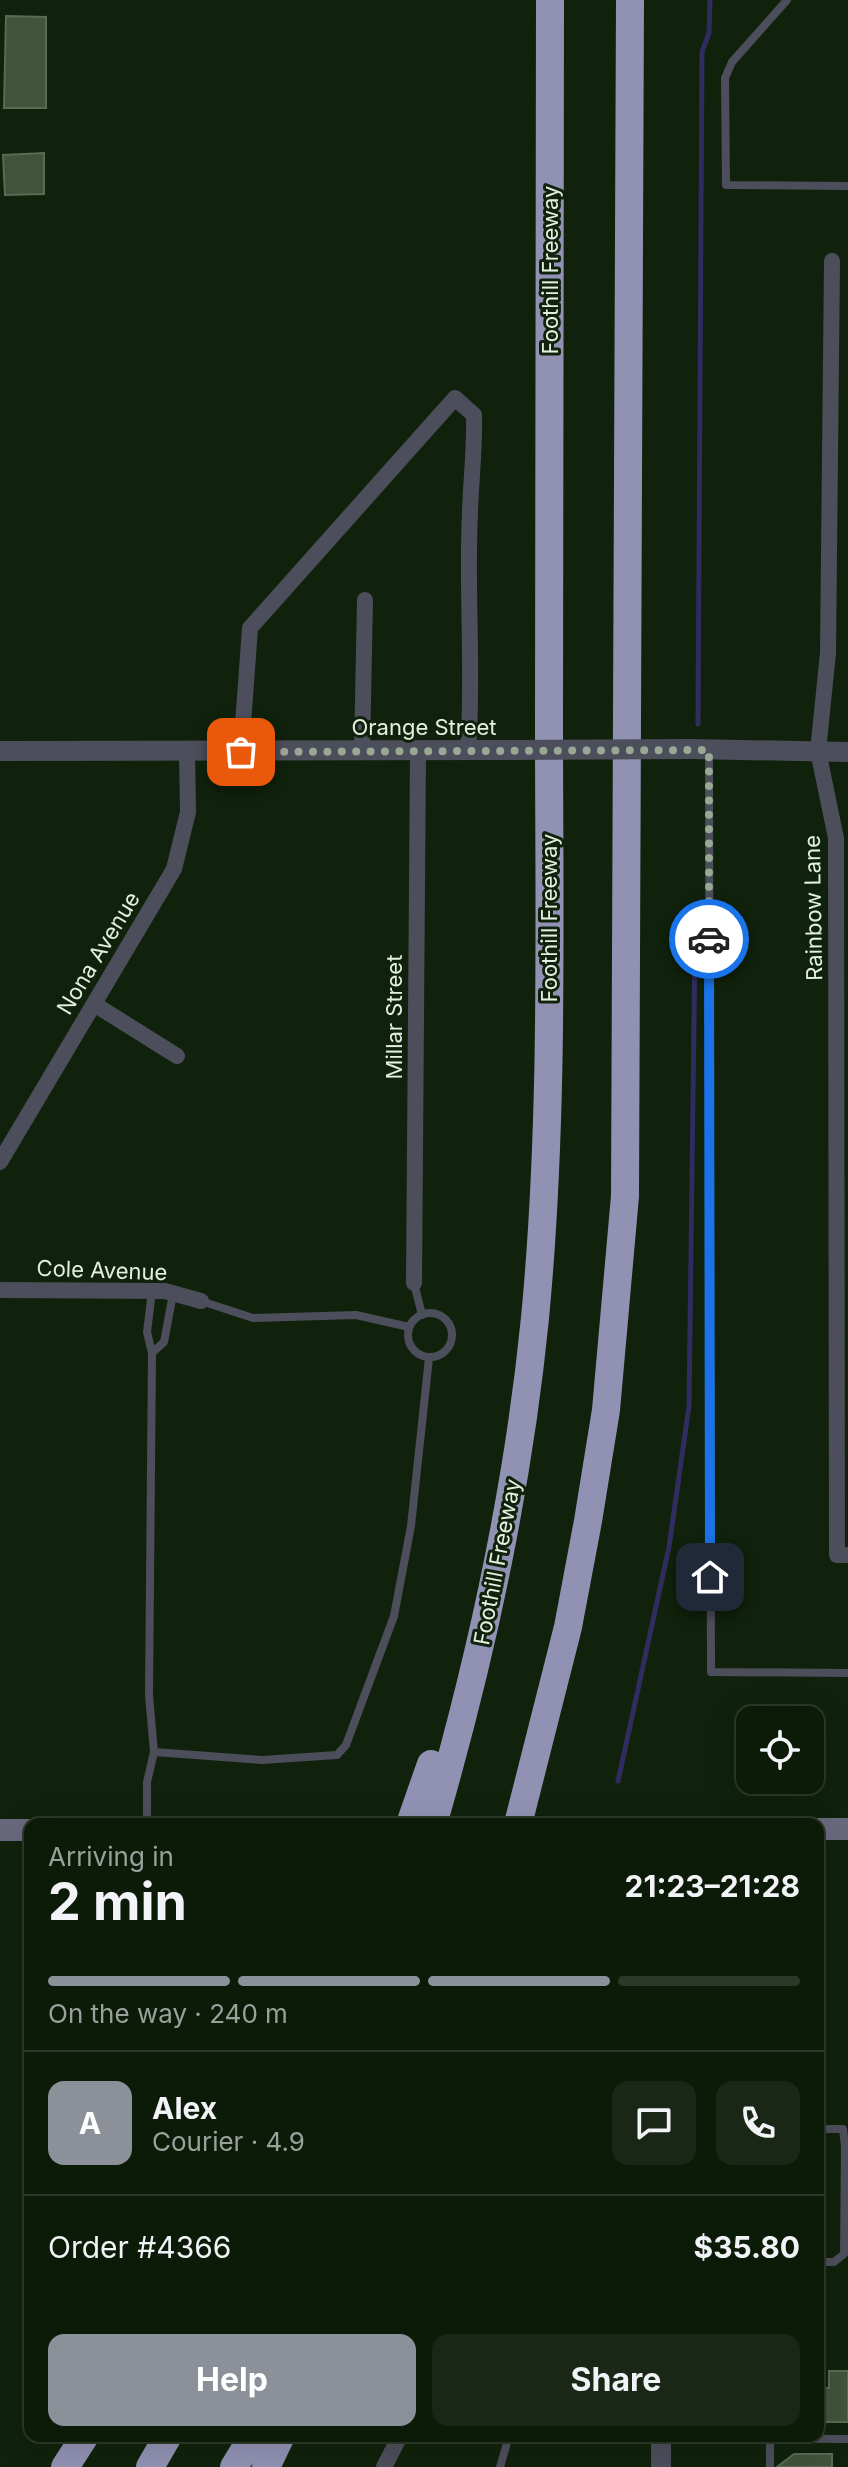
<!DOCTYPE html>
<html lang="en">
<head>
<meta charset="utf-8">
<style>
  body { margin:0; font-family:Inter,sans-serif; background:#1a2716; color:#f1f3f6; height:100vh; display:flex; flex-direction:column; font-size:30px; white-space:nowrap }
  * { box-sizing:border-box; margin:0 }
  p { font-size:26px; color:#9aa19c }
  .icon { flex:none; width:44px; height:44px; fill:none; stroke:currentColor; stroke-width:2; stroke-linecap:round; stroke-linejoin:round }
  .map { position:relative; flex:1; overflow:hidden }
  .sheet { position:absolute; left:24px; top:1818px; width:800px; height:624px; display:flex; flex-direction:column; background:#0c1a08; border-radius:16px; box-shadow:0 8px 32px #0002,0 0 0 2px #2c3829 }
  .sheet>* { flex:none }
  .fabs { position:absolute; left:736px; top:1706px; display:grid; gap:16px }
  .fabs a { display:grid; place-items:center; width:88px; height:88px; border-radius:16px; background:#0c1a08; box-shadow:0 8px 32px #0002,0 0 0 2px #2c3829; font-size:40px }
  .pin { position:absolute; display:grid; place-items:center; width:68px; height:68px; color:#fff; margin:-34px; border-radius:16px; box-shadow:0 4px 12px #0006 }
  .courier { position:absolute; display:grid; place-items:center; width:80px; height:80px; margin:-40px; border:6px solid #1a73e8; border-radius:50%; background:#fff; color:#222; box-shadow:0 2px 10px #0007 }
  .headline em { font-style:normal; font-weight:700 }
  .headline div { display:flex; flex-direction:column-reverse }
  .headline { display:flex; align-items:center; justify-content:space-between; height:136px; padding:0 24px }
  h1 { font-size:52px; font-weight:700; line-height:60px }
  .bar { display:grid; grid-template-columns:repeat(4,1fr); gap:12px 8px; align-content:center; height:96px; padding:0 24px }
  .bar i { height:10px; border-radius:6px; background:#2c3829 }
  .bar .current { background:#8c9099 }
  .bar p { grid-column:span 4 }
  .line { display:flex; align-items:center; gap:20px; padding:0 24px; border-top:2px solid #2c3829 }
  .line div { flex:1 }
  .round { display:grid; place-items:center; flex:none; width:84px; height:84px; border-radius:16px; background:#1a2716 }
  .button { display:flex; gap:16px; margin-top:auto; padding:16px 24px }
  .button a { flex:1; height:92px; border-radius:16px; background:#8c9099; color:#fff; font-size:32px; font-weight:700; line-height:92px; text-align:center }
  .button a+a { background:#1a2716; color:#f1f3f6 }
  .map>svg:first-child { display:block }
  .lines { fill:none; stroke-linecap:round; stroke-linejoin:round }
  .stream { stroke:#312c60; stroke-width:5 }
  .building { fill:#3f543a; stroke:#576c52; stroke-width:2 }
  .service { stroke:#4d4e5b; stroke-width:8 }
  .minor { stroke:#4d4e5b; stroke-width:16 }
  .tertiary { stroke:#4d4e5b; stroke-width:20 }
  .secondary { stroke:#69697e; stroke-width:22 }
  .motorway { stroke:#9192b3; stroke-width:28 }
  .tertiary-bridge { stroke:#4d4e5b; stroke-width:20 }
  .done { stroke:#99a795; stroke-width:8; stroke-dasharray:0 14.4 }
  .route { stroke:#1a73e8; stroke-width:10 }
  .labels { text-anchor:middle; stroke-width:6; stroke-linejoin:round; paint-order:stroke }
  .street-label { font-size:22px; fill:#e3efe0; stroke:#10220b }
</style>
</head>
<body>
<div class="map">
<svg width="848" height="2467" viewBox="0 0 848 2467">
  <rect width="100%" height="100%" fill="#10220b"/>
  <g class="lines">
    <g class="stream">
      <polyline points="698,724 702,52 709,33 710,0"/>
      <polyline points="618,1781 669,1547 689,1406 695,943"/>
    </g>
  </g>
  <g class="building">
    <polygon points="6,16 46,17 46,108 4,108"/>
    <polygon points="44,153 44,194 5,195 3,155"/>
    <polygon points="829,2371 848,2371 848,2422 818,2422 818,2388 829,2388"/>
    <polygon points="794,2454 832,2454 832,2467 777,2467"/>
  </g>
  <g class="lines">
    <g class="service">
      <polyline points="787,0 732,62 725,78 726,185 848,186"/>
      <polyline points="709,750 711,1672 848,1673"/>
      <polyline points="414,1283 422,1315"/>
      <polyline points="152,1291 147,1332 152,1353 149,1695 154,1752 262,1760 337,1755 346,1745 394,1616 411,1526 429,1358"/>
      <polyline points="201,1301 253,1318 356,1315 409,1327"/>
      <circle cx="430" cy="1335" r="22"/>
      <polyline points="152,1353 164,1342 173,1294"/>
      <polyline points="147,1824 147,1782 154,1752"/>
      <polyline points="818,2129 843,2129 845,2146 844,2254 834,2262 818,2262"/>
      <polyline points="661,2438 848,2439"/>
      <polyline points="500,2467 509,2436"/>
      <polyline points="770,2467 770,2439"/>
    </g>
    <g class="minor">
      <polyline points="832,261 828,653 818,751 836,838 837,1555 848,1555"/>
      <path d="M241,752L250,628L455,398L474,415C475,448 471,479 470,512C466,592 474,671 468,751"/>
      <polyline points="362,752 365,600"/>
      <polyline points="94,1004 177,1056"/>
      <polyline points="0,1162 174,869 188,812 187,752"/>
      <polyline points="414,1283 418,751"/>
      <polyline points="0,1290 165,1291 201,1301"/>
      <polyline points="384,2467 400,2436"/>
    </g>
    <g class="tertiary">
      <polyline points="691,749 848,752"/>
      <polyline points="0,751 504,750"/>
      <polyline points="661,2436 661,2467"/>
    </g>
    <g class="secondary">
      <polyline points="818,1829 848,1829"/>
      <polyline points="0,1830 30,1830"/>
    </g>
    <g class="motorway">
      <polyline points="410,1824 431,1764"/>
      <path d="M433,1824C481,1659 518,1490 535,1318C554,1119 549,919 549,719C550,480 550,240 550,0"/>
      <polyline points="518,1824 568,1627 588,1521 606,1410 625,1196 630,0"/>
      <polyline points="65,2467 85,2436"/>
      <polyline points="150,2467 168,2436"/>
      <polyline points="234,2467 253,2436"/>
      <polyline points="266,2467 281,2436"/>
    </g>
    <polyline class="tertiary-bridge" points="504,750 691,749"/>
  </g>
  <g class="lines">
    <polyline class="done" points="241,752 709,750 709,939"/>
    <polyline class="route" points="709,939 710,1577"/>
  </g>
  <g class="labels">
    <g class="street-label">
      <text transform="translate(550 270) rotate(-90)" y="8">Foothill Freeway</text>
      <text x="424" y="735">Orange Street</text>
      <text transform="translate(813 908) rotate(-91)" y="8">Rainbow Lane</text>
      <text transform="translate(549 918) rotate(-90)" y="8">Foothill Freeway</text>
      <text transform="translate(98 953) rotate(-59)" y="8">Nona Avenue</text>
      <text transform="translate(394 1017) rotate(-90)" y="8">Millar Street</text>
      <text transform="translate(102 1270) rotate(2)" y="8">Cole Avenue</text>
      <text transform="translate(497 1562) rotate(-79)" y="8">Foothill Freeway</text>
    </g>
  </g>
</svg>
<div class="fabs">
<a><svg class="icon" aria-label="locate" viewBox="0 0 24 24"><circle cx="12" cy="12" r="6"/><path d="M12 2v4M12 18v4M2 12h4M18 12h4"/></svg></a>
</div>
<div class="pin" style="left:241px;top:752px;background:#ea580c"><svg class="icon" aria-label="bag" viewBox="0 0 24 24"><path d="M5 8h14l-1 12H6zM9 8a3 3 0 0 1 6 0"/></svg></div>
<div class="pin" style="left:710px;top:1577px;background:#1f2937"><svg class="icon" aria-label="home" viewBox="0 0 24 24"><path d="M3 11l9-7 9 7M6 9v11h12V9"/></svg></div>
<div class="courier" style="left:709px;top:939px"><svg class="icon" aria-label="car" viewBox="0 0 24 24"><path d="M5 17H2v-5l4-1 3-4h7l3 4 3 1v5h-3M9 17h6M6 11h13"/><circle cx="7" cy="17" r="2"/><circle cx="17" cy="17" r="2"/></svg></div>
<section class="sheet">
<div class="headline"><div><h1>2 min</h1><p>Arriving in</p></div><em>21:23–21:28</em></div>
<div class="bar"><i class="current"></i><i class="current"></i><i class="current"></i><i></i><p>On the way · 240 m</p></div>
<div class="line" style="height:144px"><b class="round" style="background:#8c9099;color:#fff">A</b><div><b>Alex</b><p>Courier · 4.9</p></div><a class="round"><svg class="icon" aria-label="chat" viewBox="0 0 24 24"><path d="M4 5h16v11H9l-5 4z"/></svg></a><a class="round"><svg class="icon" aria-label="phone" viewBox="0 0 24 24"><path d="M5 4h4l2 5-3 2q2 4 5 5l2-3 5 2v4C11 20 4 13 5 4z"/></svg></a></div>
<div class="line" style="height:104px"><div>Order #4366</div><b>$35.80</b></div>
<div class="button"><a>Help</a><a>Share</a></div>
</section>
</div>
</body>
</html>
